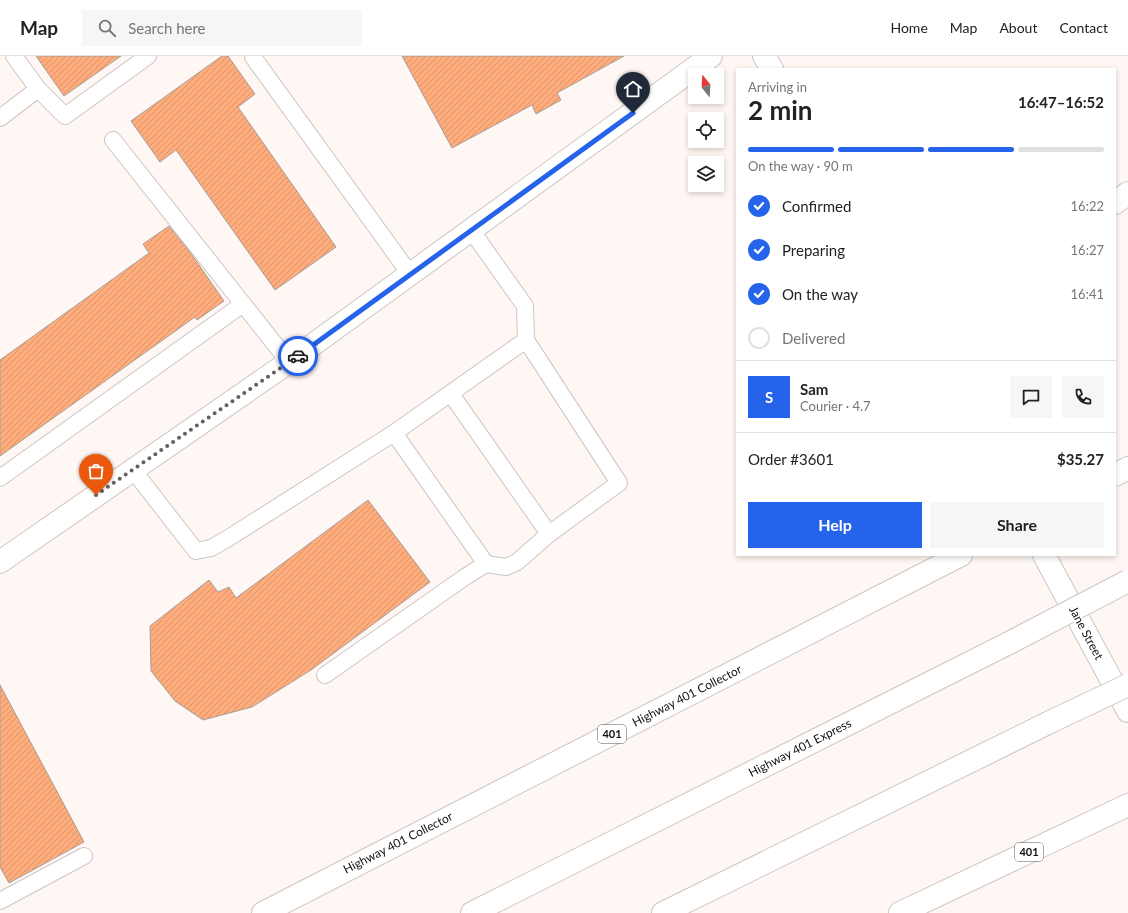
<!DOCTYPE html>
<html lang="en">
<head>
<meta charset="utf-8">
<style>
  body { margin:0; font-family:Lato,sans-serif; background:#f6f6f6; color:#222; height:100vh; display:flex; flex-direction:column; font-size:15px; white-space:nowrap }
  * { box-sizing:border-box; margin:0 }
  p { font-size:13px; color:#767676 }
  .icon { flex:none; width:22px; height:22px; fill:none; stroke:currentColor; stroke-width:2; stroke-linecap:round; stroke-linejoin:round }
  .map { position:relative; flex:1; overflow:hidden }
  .drawer { position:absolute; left:736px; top:12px; width:380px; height:488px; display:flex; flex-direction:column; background:#fff; border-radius:0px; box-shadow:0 2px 6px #0003 }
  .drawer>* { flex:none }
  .needle { width:26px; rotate:342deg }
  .tools { position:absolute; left:688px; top:12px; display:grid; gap:8px }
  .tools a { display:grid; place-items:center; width:36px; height:36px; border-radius:0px; background:#fff; box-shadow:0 2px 6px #0003; font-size:20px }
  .pin { position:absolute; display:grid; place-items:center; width:34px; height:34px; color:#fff; margin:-41px -17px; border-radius:50% 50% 50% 0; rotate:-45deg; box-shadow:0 0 4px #0007 }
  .pin .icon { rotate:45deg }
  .courier { position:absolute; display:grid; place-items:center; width:40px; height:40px; margin:-20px; border:3px solid #2563eb; border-radius:50%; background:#fff; color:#222; box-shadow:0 1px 5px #0007 }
  .head em { font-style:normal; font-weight:700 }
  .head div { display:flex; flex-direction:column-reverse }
  .head { display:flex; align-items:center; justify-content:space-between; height:68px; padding:0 12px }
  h1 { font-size:26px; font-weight:700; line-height:30px }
  .bar { display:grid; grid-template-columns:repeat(4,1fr); gap:6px 4px; align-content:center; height:48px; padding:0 12px }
  .bar i { height:5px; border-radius:3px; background:#e0e0e0 }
  .bar .selected { background:#2563eb }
  .bar p { grid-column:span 4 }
  .line { display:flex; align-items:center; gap:10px; padding:0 12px; border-top:1px solid #e0e0e0 }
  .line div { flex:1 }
  .round { display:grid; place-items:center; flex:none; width:42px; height:42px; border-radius:0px; background:#f6f6f6 }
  ol { padding:0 12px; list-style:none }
  li { display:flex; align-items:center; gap:12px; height:44px }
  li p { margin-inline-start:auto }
  li .icon { padding:4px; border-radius:50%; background:#2563eb; color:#fff; stroke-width:4 }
  li:last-child { color:#767676 }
  li i { width:22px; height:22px; border:2px solid #e0e0e0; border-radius:50% }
  .primary-button { display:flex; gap:8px; margin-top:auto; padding:8px 12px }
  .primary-button a { flex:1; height:46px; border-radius:0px; background:#2563eb; color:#fff; font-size:16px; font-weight:700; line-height:46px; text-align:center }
  .primary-button a+a { background:#f6f6f6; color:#222 }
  header { display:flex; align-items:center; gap:24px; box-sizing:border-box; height:56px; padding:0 20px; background:#fff; border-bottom:1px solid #e0e0e0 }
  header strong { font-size:19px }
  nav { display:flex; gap:22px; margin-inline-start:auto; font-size:14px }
  .search { width:280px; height:36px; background:#f6f6f6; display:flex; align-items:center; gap:10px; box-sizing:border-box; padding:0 14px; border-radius:0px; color:#767676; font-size:15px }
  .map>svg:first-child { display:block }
  .building { fill:url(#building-hatch); stroke:#a69f9c }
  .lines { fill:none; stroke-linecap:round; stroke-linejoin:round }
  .lane-casing { stroke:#cdc6c2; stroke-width:18 }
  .street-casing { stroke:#cdc6c2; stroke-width:24 }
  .secondary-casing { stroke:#cdc6c2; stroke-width:24 }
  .highway-casing { stroke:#cdc6c2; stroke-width:24 }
  .lane { stroke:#fff; stroke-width:16 }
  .street { stroke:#fff; stroke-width:22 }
  .secondary { stroke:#fff; stroke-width:22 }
  .highway { stroke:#fff; stroke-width:22 }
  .highway-bridge-casing { stroke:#cdc6c2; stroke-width:24; stroke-linecap:butt }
  .highway-bridge { stroke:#fff; stroke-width:22 }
  .done { stroke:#65605e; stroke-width:4; stroke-dasharray:0 7.2 }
  .route { stroke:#2563eb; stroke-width:5 }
  .labels { text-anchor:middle; stroke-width:4; stroke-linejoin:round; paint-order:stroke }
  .shield { fill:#fff; stroke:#595756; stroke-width:1 }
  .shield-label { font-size:11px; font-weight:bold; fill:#120f0e }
  .street-label { font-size:12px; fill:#120f0e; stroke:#fff }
</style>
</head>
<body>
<header>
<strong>Map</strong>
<div class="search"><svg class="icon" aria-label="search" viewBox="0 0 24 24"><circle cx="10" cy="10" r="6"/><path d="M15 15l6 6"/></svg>Search here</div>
<nav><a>Home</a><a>Map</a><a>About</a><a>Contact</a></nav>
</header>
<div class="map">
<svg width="1128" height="857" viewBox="0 0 1128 857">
  <defs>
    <pattern id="building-hatch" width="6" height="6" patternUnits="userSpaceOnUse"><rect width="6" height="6" fill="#feac7c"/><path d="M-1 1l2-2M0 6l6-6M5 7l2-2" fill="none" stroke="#d9936a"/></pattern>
  </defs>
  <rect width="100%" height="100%" fill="#fef7f3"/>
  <g class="building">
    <polygon points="36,0 121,0 64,40"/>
    <polygon points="222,0 228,0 255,38 238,51 336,191 275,234 176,94 160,106 131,65"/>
    <polygon points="402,0 624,0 557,37 561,44 536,58 532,49 452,92"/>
    <polygon points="169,170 190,196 224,245 197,264 195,261 0,400 0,304 149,197 143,188"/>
    <polygon points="368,444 430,526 311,614 252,651 203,664 175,645 151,615 150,570 209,524 218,536 229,531 236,542"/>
    <polygon points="0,629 84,786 9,827 0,811"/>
  </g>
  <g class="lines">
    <g class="lane-casing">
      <g id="lane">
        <polyline points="14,0 38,33"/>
        <polyline points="253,1 410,218"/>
        <polyline points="0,62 38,33 65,60 148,0"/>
        <polyline points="113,84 289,306"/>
        <polyline points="471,174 525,250 526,284"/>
        <polyline points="451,338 549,478"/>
        <polyline points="394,377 526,284 619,427 549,478 517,506 506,511 486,508"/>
        <polyline points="133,414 196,495 211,492 227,483 394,377 486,508 465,521 325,619"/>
        <polyline points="0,422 243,248"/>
        <polyline points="0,845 84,800"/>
      </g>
    </g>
    <g class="street-casing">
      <g id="street">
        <polyline points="1115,147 1128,137"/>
        <polyline points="0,506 289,306 711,0"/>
      </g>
    </g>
    <g class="secondary-casing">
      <g id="secondary">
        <polyline points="764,0 772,13"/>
        <polyline points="1044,499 1128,655"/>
      </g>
    </g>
    <g class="highway-casing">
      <g id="highway">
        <polyline points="1115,419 1128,412"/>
        <polyline points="263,857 961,499"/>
        <polyline points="472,857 1009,587"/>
        <polyline points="663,857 1050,666"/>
        <polyline points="900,857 1128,749"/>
      </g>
    </g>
    <use href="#lane" class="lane"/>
    <use href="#street" class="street"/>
    <use href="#secondary" class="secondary"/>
    <use href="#highway" class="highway"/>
    <g class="highway-bridge-casing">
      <g id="highway-bridge">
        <polyline points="1009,587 1128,525"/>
        <polyline points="1050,666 1128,629"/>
      </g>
    </g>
    <use href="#highway-bridge" class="highway-bridge"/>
  </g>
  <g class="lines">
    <polyline class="done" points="96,439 298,300"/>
    <polyline class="route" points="298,300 633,57"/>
  </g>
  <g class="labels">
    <g class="shield">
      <rect x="598" y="669" width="28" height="18" rx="3"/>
      <rect x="1015" y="787" width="28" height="18" rx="3"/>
    </g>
    <g class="shield-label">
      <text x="612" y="682">401</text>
      <text x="1029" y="800">401</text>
    </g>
    <g class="street-label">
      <text transform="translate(1086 577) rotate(62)" y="4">Jane Street</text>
      <text transform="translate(687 640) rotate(-27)" y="4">Highway 401 Collector</text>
      <text transform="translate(800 692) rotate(-27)" y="4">Highway 401 Express</text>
      <text transform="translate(398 787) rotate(-27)" y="4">Highway 401 Collector</text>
    </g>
  </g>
</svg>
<div class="tools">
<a><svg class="needle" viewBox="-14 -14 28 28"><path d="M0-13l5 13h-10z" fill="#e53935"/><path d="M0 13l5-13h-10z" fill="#767676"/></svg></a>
<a><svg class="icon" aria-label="locate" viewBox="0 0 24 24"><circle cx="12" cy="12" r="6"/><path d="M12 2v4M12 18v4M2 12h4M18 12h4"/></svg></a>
<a><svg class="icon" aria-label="layers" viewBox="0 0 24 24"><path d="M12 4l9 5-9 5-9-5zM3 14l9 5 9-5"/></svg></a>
</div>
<div class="pin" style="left:96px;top:439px;background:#ea580c"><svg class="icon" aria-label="bag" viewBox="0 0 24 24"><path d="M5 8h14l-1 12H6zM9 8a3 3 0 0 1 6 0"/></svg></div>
<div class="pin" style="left:633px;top:57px;background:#1f2937"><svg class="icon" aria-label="home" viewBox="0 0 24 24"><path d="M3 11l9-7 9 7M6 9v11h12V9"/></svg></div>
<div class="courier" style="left:298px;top:300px"><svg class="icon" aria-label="car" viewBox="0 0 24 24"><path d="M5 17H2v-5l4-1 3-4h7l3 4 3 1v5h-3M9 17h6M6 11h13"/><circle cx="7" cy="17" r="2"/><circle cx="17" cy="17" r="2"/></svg></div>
<section class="drawer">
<div class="head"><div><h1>2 min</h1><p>Arriving in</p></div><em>16:47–16:52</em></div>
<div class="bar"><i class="selected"></i><i class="selected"></i><i class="selected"></i><i></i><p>On the way · 90 m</p></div>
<ol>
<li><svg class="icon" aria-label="check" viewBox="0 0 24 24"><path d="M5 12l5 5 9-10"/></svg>Confirmed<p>16:22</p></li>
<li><svg class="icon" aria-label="check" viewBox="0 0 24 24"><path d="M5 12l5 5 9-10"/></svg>Preparing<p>16:27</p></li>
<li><svg class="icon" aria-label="check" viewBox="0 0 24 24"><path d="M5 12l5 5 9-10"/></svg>On the way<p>16:41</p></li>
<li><i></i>Delivered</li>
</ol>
<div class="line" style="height:72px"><b class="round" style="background:#2563eb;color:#fff">S</b><div><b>Sam</b><p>Courier · 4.7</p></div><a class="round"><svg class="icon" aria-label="chat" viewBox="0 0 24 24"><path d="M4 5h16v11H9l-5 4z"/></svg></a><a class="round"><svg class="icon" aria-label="phone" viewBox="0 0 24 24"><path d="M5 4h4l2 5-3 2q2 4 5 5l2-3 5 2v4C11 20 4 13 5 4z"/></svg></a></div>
<div class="line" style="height:52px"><div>Order #3601</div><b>$35.27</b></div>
<div class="primary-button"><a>Help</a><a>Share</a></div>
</section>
</div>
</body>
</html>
